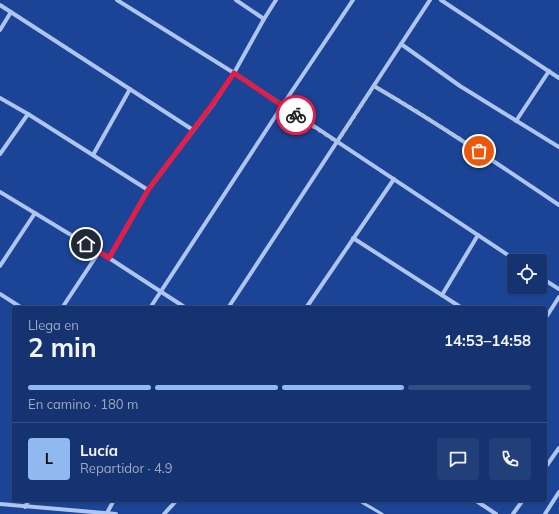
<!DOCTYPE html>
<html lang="es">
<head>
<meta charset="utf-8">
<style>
  body { margin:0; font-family:Mulish,sans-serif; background:#213f78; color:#f1f3f6; height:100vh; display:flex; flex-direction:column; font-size:15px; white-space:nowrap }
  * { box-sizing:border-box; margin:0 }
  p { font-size:13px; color:#9daac3 }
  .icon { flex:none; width:22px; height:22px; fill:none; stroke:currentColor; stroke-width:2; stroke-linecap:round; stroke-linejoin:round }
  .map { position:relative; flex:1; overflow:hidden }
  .sheet { position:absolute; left:12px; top:306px; width:535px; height:196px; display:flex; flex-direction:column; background:#143370; border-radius:4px; box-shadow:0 1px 3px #0004,0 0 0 1px #334e83 }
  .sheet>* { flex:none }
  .tools { position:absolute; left:507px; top:254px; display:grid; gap:8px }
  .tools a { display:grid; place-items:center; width:40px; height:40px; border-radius:4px; background:#143370; box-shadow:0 1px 3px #0004,0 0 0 1px #334e83; font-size:20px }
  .pin { position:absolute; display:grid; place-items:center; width:34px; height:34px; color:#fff; margin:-17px; border:2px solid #fff; border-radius:50%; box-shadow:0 1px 4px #0007 }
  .courier { position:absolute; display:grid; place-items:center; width:40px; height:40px; margin:-20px; border:3px solid #e11d48; border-radius:50%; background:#fff; color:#222; box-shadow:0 1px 5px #0007 }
  .summary em { font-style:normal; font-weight:700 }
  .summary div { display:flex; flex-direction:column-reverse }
  .summary { display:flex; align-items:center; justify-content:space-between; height:68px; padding:0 16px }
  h1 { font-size:26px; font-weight:700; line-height:30px }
  .bar { display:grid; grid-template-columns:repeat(4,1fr); gap:6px 4px; align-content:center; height:48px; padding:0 16px }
  .bar i { height:5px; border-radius:3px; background:#334e83 }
  .bar .current { background:#90b9f0 }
  .bar p { grid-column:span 4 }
  .line { display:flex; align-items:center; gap:10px; padding:0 16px; border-top:1px solid #334e83 }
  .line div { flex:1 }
  .round { display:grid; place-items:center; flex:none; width:42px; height:42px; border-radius:4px; background:#213f78 }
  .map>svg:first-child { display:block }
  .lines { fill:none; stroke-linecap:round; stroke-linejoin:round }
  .lane { stroke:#aec5f0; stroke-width:3 }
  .street { stroke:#aec5f0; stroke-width:4 }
  .done { stroke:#afbeda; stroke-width:4; stroke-dasharray:0 7.2 }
  .route { stroke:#e11d48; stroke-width:5 }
</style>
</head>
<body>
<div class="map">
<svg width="559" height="514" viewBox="0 0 559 514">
  <rect width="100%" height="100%" fill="#1b4496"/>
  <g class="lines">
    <polyline class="lane" points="358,500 382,514"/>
    <g class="street">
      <polyline points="117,0 234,73 517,261"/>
      <polyline points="236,0 264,19"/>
      <polyline points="441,0 559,78"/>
      <polyline points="0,5 193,130"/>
      <polyline points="0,30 11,12"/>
      <polyline points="401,44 460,86 559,147"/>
      <path d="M374,86C437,123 498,164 559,205"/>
      <polyline points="0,98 28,114 148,190"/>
      <polyline points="516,121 549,71"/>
      <polyline points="0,154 28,114"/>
      <polyline points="93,155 130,89"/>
      <polyline points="0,192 109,258 186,308"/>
      <polyline points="353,238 462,308"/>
      <polyline points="109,258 148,190 214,103 234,73 264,19 276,0"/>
      <polyline points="0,266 35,213"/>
      <polyline points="540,277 559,289"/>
      <polyline points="0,294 22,308"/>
      <polyline points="442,295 478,235"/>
      <polyline points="62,308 99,252"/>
      <polyline points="150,308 282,106 353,0"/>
      <polyline points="228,308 430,0"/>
      <polyline points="306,308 394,179"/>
      <polyline points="545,319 559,297"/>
      <polyline points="545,468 559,448"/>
      <polyline points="475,500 496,514"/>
      <polyline points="0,504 116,514"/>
      <polyline points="25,507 29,500"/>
      <polyline points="107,513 114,500"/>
      <polyline points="164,514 177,500"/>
      <polyline points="513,514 523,500"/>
      <polyline points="545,514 559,492"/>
    </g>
  </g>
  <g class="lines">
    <polyline class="done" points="296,115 337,142 374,86 408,106 479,151"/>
    <polyline class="route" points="86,244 109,258 148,190 214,102 234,73 296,115"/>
  </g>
</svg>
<div class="tools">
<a><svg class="icon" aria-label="locate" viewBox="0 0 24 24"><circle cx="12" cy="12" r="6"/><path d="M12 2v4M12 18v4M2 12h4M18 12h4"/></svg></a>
</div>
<div class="pin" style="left:479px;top:151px;background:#ea580c"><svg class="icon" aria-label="bag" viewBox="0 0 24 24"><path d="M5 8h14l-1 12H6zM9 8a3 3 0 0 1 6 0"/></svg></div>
<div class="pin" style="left:86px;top:244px;background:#1f2937"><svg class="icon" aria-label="home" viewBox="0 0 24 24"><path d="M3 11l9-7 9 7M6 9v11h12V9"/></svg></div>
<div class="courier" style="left:296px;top:115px"><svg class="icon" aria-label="bike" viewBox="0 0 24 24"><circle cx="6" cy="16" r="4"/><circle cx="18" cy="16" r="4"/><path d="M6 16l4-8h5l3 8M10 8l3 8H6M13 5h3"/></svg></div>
<section class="sheet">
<div class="summary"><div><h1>2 min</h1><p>Llega en</p></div><em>14:53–14:58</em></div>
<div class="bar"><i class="current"></i><i class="current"></i><i class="current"></i><i></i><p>En camino · 180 m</p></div>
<div class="line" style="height:72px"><b class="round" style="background:#90b9f0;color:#111">L</b><div><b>Lucía</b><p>Repartidor · 4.9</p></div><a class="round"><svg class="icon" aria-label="chat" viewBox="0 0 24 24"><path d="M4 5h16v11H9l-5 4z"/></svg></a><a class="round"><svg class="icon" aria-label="phone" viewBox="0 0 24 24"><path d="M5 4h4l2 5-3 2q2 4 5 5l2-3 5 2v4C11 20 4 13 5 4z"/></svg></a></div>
</section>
</div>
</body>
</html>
